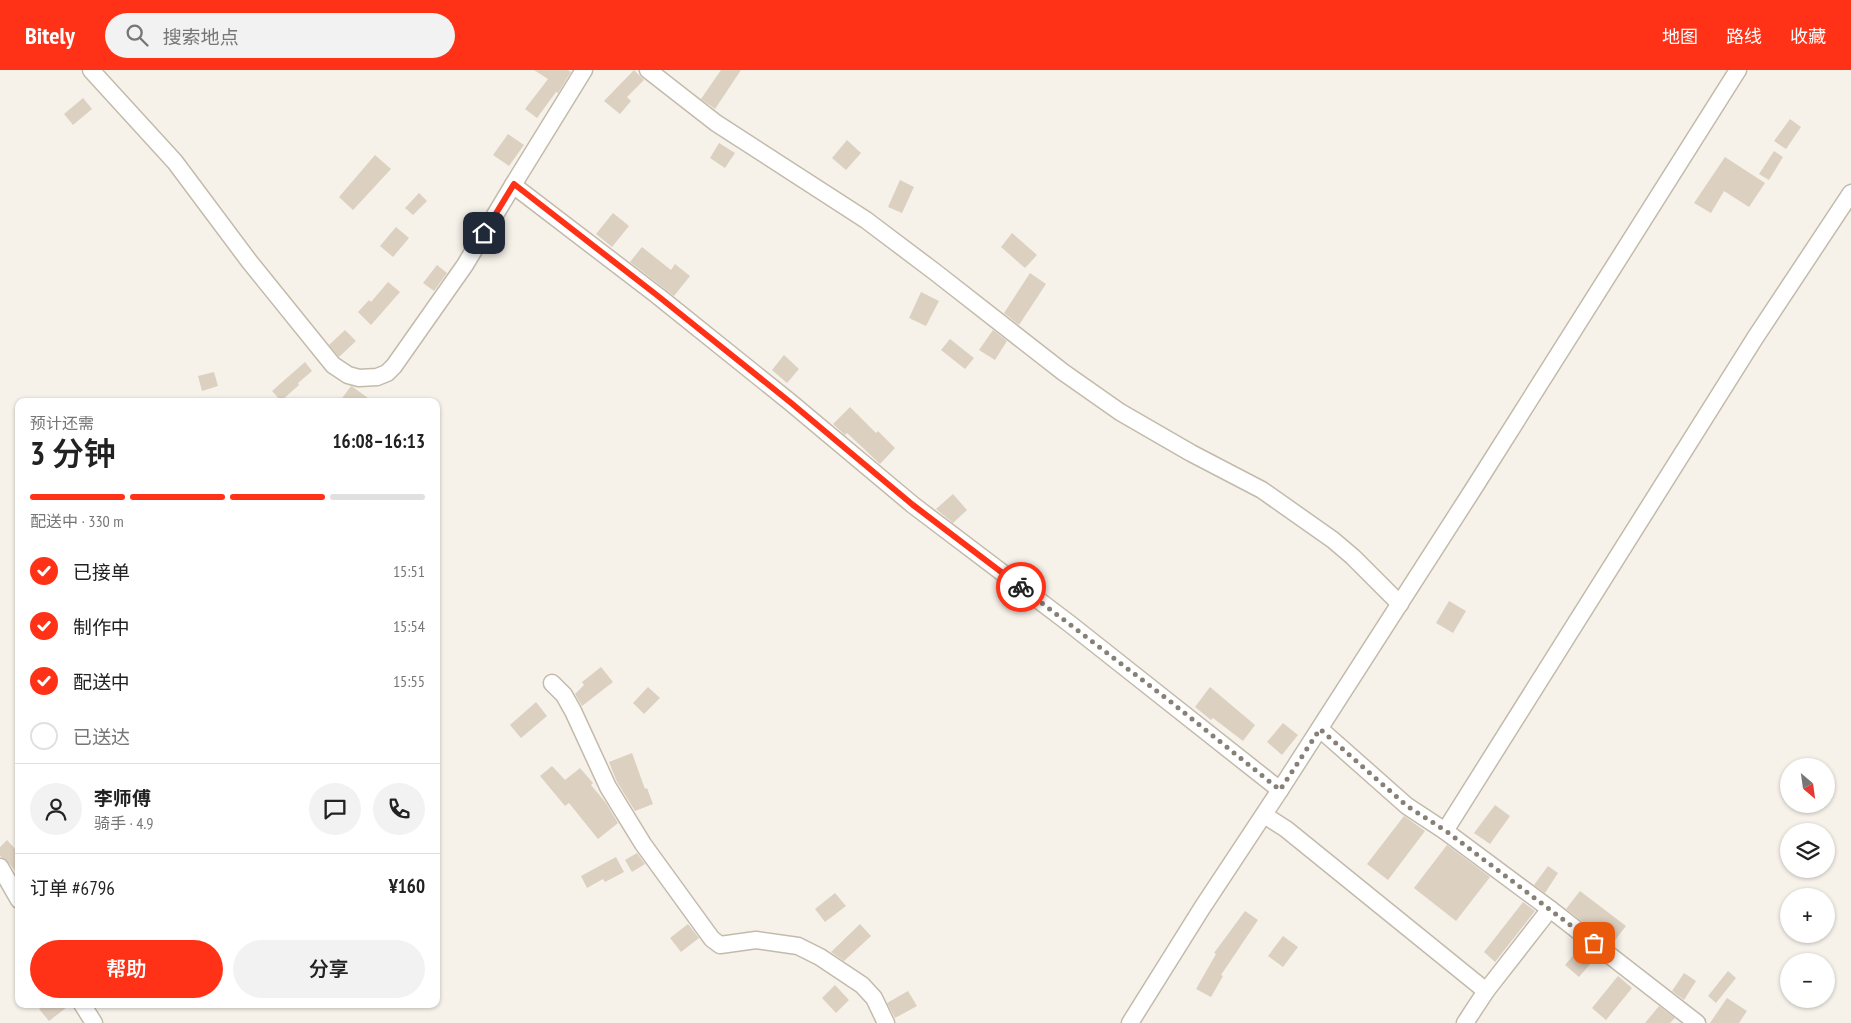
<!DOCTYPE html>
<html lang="zh">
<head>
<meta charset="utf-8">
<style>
  body { margin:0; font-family:"PT Sans Narrow","Noto Sans SC",sans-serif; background:#f2f2f2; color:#222; height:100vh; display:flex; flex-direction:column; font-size:19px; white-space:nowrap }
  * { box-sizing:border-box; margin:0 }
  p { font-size:16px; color:#767676 }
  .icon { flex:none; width:28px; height:28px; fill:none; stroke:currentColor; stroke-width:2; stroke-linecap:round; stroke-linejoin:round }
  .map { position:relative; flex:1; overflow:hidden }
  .details { position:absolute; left:15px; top:328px; width:425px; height:610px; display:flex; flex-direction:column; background:#fff; border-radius:10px; box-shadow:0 1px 4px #0004 }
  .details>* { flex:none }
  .needle { width:32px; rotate:151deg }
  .tools { position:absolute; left:1780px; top:688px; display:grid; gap:10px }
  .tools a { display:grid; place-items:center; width:55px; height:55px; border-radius:50%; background:#fff; box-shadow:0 1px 4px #0004; font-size:25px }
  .pin { position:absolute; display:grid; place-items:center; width:42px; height:42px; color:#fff; margin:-21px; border-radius:10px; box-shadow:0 2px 8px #0006 }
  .courier { position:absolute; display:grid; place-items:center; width:50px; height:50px; margin:-25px; border:4px solid #ff3218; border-radius:50%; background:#fff; color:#222; box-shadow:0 1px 6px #0007 }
  .head em { font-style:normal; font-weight:600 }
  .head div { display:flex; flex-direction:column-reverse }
  .head { display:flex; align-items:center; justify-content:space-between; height:85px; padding:0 15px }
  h1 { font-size:32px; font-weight:600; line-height:38px }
  .bar { display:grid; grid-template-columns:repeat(4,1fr); gap:8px 5px; align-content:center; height:60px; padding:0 15px }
  .bar i { height:6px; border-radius:4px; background:#e0e0e0 }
  .bar .on { background:#ff3218 }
  .bar p { grid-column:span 4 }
  .line { display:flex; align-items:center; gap:12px; padding:0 15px; border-top:1px solid #e0e0e0 }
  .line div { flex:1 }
  .round { display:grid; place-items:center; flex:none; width:52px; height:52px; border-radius:26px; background:#f2f2f2 }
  ol { padding:0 15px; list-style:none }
  li { display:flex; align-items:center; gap:15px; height:55px }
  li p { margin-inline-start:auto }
  li .icon { padding:5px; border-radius:50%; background:#ff3218; color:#fff; stroke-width:4 }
  li:last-child { color:#767676 }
  li i { width:28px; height:28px; border:2px solid #e0e0e0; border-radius:50% }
  .primary-button { display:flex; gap:10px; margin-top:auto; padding:10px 15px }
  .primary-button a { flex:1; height:58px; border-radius:30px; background:#ff3218; color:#fff; font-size:20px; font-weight:600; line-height:58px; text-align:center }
  .primary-button a+a { background:#f2f2f2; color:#222 }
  header { display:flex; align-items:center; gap:30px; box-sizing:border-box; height:70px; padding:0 25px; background:#ff3218; color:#fff }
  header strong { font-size:24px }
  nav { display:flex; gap:28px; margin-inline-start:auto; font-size:18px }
  .search { width:350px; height:45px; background:#f2f2f2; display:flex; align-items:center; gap:12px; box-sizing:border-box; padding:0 18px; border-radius:28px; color:#767676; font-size:19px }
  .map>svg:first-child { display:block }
  .building { fill:#dcd0c1 }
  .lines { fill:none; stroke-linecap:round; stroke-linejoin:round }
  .street-casing { stroke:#c3baab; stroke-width:19 }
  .street { stroke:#fff; stroke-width:16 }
  .done { stroke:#878076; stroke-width:5; stroke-dasharray:0 9 }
  .route { stroke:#ff3218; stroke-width:6 }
</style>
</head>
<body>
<header>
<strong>Bitely</strong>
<div class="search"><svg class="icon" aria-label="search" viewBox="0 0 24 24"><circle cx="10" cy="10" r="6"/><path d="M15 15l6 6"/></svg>搜索地点</div>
<nav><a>地图</a><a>路线</a><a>收藏</a></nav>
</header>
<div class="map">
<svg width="1851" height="953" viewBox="0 0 1851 953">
  <rect width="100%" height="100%" fill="#f6f2ea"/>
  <g class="building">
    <polygon points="534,0 568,0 571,2 558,23 556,22 537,48 525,39 548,9"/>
    <polygon points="634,0 644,10 627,27 631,31 620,44 604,31"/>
    <polygon points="721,0 741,0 715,39 701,29"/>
    <polygon points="83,28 92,39 73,55 64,44"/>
    <polygon points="1790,49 1801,57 1786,79 1774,71"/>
    <polygon points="508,64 524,75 509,96 493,85"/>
    <polygon points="847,70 861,83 846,100 832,88"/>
    <polygon points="719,73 735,83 725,98 710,88"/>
    <polygon points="1774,81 1783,87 1769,110 1759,104"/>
    <polygon points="375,85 391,99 353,140 339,127"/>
    <polygon points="1725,87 1765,113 1749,137 1724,121 1711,143 1694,133"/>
    <polygon points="900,110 914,117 902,143 888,137"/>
    <polygon points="419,123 427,131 413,145 405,138"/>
    <polygon points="613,143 629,156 612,177 596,164"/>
    <polygon points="396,157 409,168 393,187 380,176"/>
    <polygon points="1012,163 1037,185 1025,198 1001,177"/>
    <polygon points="642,177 671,200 675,194 690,206 674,226 630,192"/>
    <polygon points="437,195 447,203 434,221 423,213"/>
    <polygon points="1030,203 1046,214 1019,255 1004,243"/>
    <polygon points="388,212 400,222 371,255 358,242 369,230 371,232"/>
    <polygon points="921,222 939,231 926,256 909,248"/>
    <polygon points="345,260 356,271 339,287 329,275"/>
    <polygon points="993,260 1007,271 995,290 979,280"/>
    <polygon points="950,269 974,288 965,299 941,280"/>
    <polygon points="784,285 799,299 787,313 772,300"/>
    <polygon points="305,292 312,301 298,313 299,315 281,331 272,321"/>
    <polygon points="214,302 218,316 202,321 198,306"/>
    <polygon points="351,316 353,317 372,331 340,331"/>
    <polygon points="850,337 876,363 878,361 895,378 880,394 847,363 845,365 833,354"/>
    <polygon points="953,424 967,440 953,453 936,439"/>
    <polygon points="1449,531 1466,541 1453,563 1436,553"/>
    <polygon points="601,597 613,612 582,636 575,624 584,615 582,612"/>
    <polygon points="648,617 660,628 644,644 633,633"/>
    <polygon points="1210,617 1255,655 1243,671 1213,648 1211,650 1195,637"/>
    <polygon points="536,632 547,646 521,668 510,655"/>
    <polygon points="1283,653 1298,665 1282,685 1267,672"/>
    <polygon points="632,683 645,719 647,718 653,734 635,741 617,712 609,692"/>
    <polygon points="552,696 565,710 580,698 593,713 591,715 606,733 618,753 598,769 569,733 565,736 540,706"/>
    <polygon points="1495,735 1510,746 1490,774 1474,763"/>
    <polygon points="1404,746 1425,761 1388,810 1367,794"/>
    <polygon points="7,770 19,783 19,806 8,792 0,786 0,777"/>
    <polygon points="1447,775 1490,807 1456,851 1414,818"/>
    <polygon points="637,783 645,794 632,802 625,790"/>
    <polygon points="616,787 624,802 605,812 603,809 587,818 581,806"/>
    <polygon points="1548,796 1558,803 1545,823 1534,815"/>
    <polygon points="1580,821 1626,856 1612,874 1566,839"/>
    <polygon points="835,823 846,836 825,852 815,839"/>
    <polygon points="1523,832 1535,841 1495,892 1484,882"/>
    <polygon points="1245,841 1258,850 1221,905 1223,906 1211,927 1196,919 1216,884 1214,883"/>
    <polygon points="688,854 699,868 681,882 670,868"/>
    <polygon points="860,854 871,866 844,891 831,882"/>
    <polygon points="1283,866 1298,877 1283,897 1268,886"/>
    <polygon points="1581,876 1596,887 1579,907 1565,895"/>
    <polygon points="1728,901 1736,908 1716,933 1708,926"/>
    <polygon points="1684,903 1696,911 1684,930 1672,921"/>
    <polygon points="1618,906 1632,918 1606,950 1592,938"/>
    <polygon points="835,915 849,930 836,943 822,928"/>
    <polygon points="908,921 917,936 895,948 887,933"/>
    <polygon points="1727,928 1747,941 1739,953 1710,953"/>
    <polygon points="47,934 71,934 49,951 39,939"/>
    <polygon points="1659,936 1675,948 1670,953 1645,953"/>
  </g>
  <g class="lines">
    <g class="street-casing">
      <g id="street">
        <polyline points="91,0 175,92 249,191 333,295 348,305 359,308 377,307 387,303 394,296 465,195 513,115 658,226 790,332 913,435 1070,554 1280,720"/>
        <polyline points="648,0 716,53 866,150 935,202 1063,302 1120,342 1191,383 1262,420 1333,470 1353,487 1400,534"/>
        <polyline points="513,115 584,0"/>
        <polyline points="552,613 564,625 573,641 608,717 643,774 712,869 720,875 756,870 798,876 820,887 862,915 874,928 886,953"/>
        <polyline points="1320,659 1407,736 1445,761 1550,839 1697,953"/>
        <polyline points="1264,745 1286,759 1486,921 1550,839"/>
        <polyline points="1445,761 1755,268 1851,123"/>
        <polyline points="0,797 19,830"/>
        <polyline points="82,934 94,953"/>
        <polyline points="1130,953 1202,838 1280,720 1474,418 1738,0"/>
        <polyline points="1465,953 1486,921"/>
      </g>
    </g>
    <use href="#street" class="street"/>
  </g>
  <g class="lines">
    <polyline class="done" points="1021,517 1171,632 1280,720 1320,659 1407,736 1446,761 1594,873"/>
    <polyline class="route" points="484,163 514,114 658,226 790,332 913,435 1021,517"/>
  </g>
</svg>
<div class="tools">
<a><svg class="needle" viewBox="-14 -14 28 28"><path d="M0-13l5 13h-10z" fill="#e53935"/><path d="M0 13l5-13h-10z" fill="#767676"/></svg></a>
<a><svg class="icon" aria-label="layers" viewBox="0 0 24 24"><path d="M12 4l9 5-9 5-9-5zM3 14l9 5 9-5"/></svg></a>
<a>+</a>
<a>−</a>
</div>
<div class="pin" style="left:1594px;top:873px;background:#ea580c"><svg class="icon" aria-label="bag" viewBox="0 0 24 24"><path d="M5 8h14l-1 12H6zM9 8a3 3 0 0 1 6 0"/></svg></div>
<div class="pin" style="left:484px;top:163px;background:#1f2937"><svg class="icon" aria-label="home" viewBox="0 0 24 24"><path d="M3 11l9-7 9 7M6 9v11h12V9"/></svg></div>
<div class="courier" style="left:1021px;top:517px"><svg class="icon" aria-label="bike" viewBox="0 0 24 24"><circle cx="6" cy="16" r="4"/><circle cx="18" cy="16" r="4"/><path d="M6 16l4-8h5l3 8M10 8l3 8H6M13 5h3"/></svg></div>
<section class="details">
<div class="head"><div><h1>3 分钟</h1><p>预计还需</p></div><em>16:08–16:13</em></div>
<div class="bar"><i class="on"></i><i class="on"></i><i class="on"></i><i></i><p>配送中 · 330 m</p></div>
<ol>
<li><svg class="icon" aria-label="check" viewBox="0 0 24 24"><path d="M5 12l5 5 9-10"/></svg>已接单<p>15:51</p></li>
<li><svg class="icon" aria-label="check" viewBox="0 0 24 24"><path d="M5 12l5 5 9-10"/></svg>制作中<p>15:54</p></li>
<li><svg class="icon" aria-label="check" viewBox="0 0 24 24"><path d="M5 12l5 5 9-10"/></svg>配送中<p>15:55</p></li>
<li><i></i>已送达</li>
</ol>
<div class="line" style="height:90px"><a class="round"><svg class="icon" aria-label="person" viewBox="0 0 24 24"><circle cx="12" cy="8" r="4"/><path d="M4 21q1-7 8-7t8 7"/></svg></a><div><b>李师傅</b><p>骑手 · 4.9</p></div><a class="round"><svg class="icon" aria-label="chat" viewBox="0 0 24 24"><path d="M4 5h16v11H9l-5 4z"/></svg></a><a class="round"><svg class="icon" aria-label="phone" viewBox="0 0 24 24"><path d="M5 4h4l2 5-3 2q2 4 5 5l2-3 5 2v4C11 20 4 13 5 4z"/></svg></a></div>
<div class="line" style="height:65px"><div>订单 #6796</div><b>¥160</b></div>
<div class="primary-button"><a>帮助</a><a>分享</a></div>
</section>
</div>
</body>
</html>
